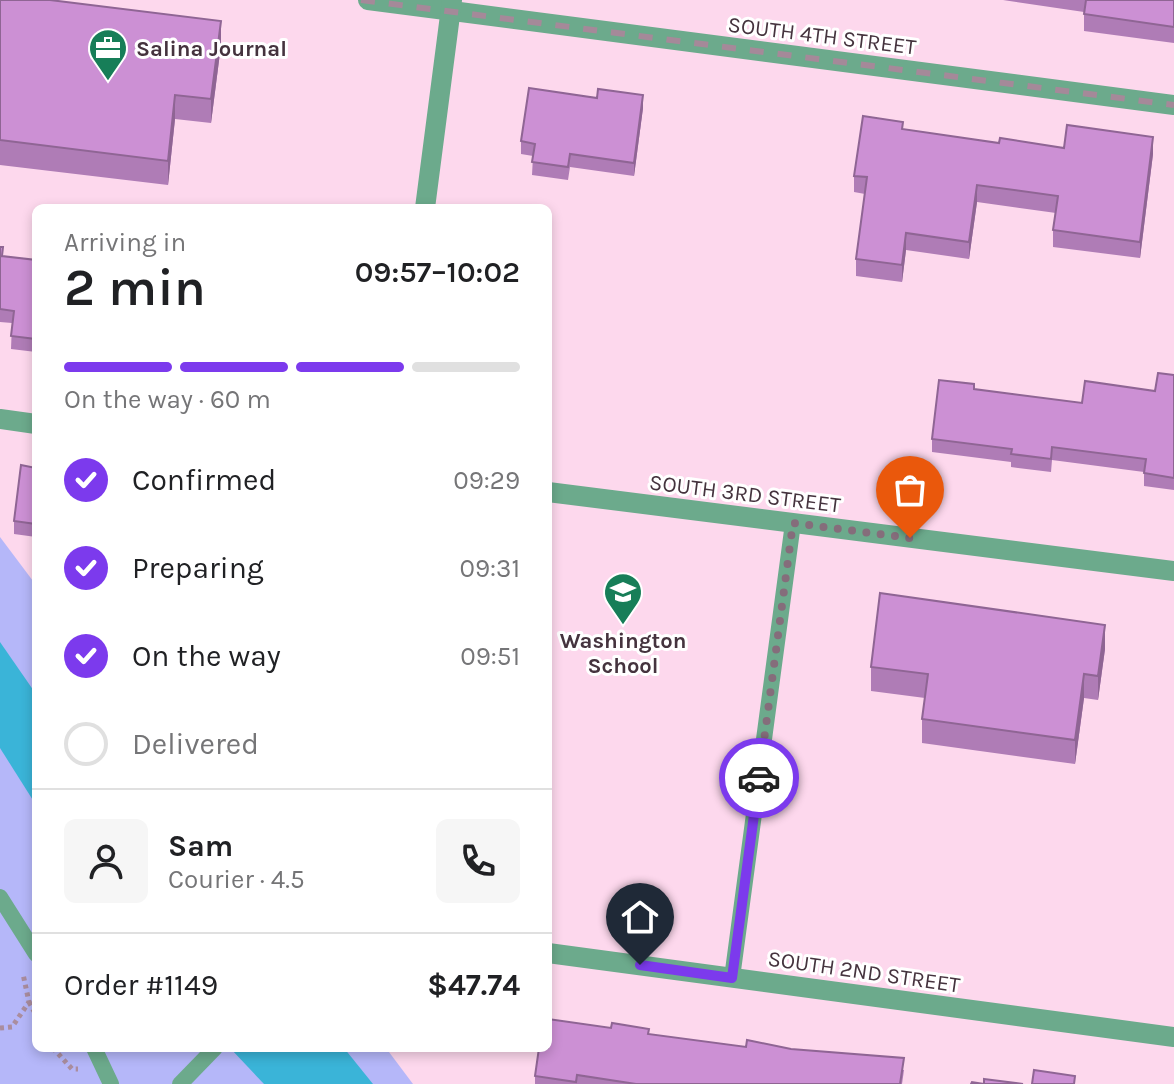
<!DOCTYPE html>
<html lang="en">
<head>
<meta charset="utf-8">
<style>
  body { margin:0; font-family:Karla,sans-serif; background:#f6f6f6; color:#202124; height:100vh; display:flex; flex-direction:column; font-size:30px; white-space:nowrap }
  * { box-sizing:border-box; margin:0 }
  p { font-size:26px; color:#757577 }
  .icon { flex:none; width:44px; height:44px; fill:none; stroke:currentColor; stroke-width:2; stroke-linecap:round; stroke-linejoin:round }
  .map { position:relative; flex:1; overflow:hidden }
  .side { position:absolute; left:32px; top:204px; width:520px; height:848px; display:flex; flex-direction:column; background:#fff; border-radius:12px; box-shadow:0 4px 12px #0003 }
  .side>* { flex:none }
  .pin { position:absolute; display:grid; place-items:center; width:68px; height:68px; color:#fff; margin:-82px -34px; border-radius:50% 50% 50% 0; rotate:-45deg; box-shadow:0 0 8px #0007 }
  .pin .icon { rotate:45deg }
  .courier { position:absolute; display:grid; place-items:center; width:80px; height:80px; margin:-40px; border:6px solid #7c3aed; border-radius:50%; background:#fff; color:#222; box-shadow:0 2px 10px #0007 }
  .head em { font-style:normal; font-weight:600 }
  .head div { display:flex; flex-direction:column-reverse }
  .head { display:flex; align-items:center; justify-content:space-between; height:136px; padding:0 32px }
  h1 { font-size:52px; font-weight:600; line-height:60px }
  .bar { display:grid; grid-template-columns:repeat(4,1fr); gap:12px 8px; align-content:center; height:96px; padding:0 32px }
  .bar i { height:10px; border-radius:6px; background:#e0e0e0 }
  .bar .on { background:#7c3aed }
  .bar p { grid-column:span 4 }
  .line { display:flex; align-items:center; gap:20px; padding:0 32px; border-top:2px solid #e0e0e0 }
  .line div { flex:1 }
  .round { display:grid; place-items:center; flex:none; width:84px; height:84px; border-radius:12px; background:#f6f6f6 }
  ol { padding:0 32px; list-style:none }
  li { display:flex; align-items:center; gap:24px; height:88px }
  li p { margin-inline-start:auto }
  li .icon { padding:8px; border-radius:50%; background:#7c3aed; color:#fff; stroke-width:4 }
  li:last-child { color:#757577 }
  li i { width:44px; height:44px; border:4px solid #e0e0e0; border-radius:50% }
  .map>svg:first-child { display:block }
  .green { fill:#b5b7f9 }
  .water { fill:#3ab4d8 }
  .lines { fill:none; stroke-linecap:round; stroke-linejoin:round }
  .path { stroke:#aa8d9e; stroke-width:5; stroke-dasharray:4 4; stroke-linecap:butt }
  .lane { stroke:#6caa8c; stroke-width:16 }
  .street { stroke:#6caa8c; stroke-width:20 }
  .rail { stroke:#a58999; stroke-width:6; stroke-dasharray:14 14; stroke-linecap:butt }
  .wall { fill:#af7cb6 }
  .shaded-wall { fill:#8f6594 }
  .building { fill:#cc90d4; stroke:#8f6594; stroke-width:2 }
  .done { stroke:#856d7b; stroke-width:8; stroke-dasharray:0 14.4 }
  .route { stroke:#7c3aed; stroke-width:10 }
  .labels { text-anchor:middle; stroke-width:6; stroke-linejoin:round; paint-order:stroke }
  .street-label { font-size:22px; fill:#45333e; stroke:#fff }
  .poi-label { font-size:22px; font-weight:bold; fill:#45333e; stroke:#fff; text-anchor:start }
</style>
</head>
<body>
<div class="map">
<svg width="1174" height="1084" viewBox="0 0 1174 1084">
  <rect width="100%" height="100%" fill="#fdd8ed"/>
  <polygon class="green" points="0,537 36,585 36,1048 386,1048 413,1084 0,1084"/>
  <g class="water">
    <polygon points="0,642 36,694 36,805 0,748"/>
    <polygon points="230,1048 344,1048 373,1084 264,1084"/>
  </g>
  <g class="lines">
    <g class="path">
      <polyline points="29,1002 36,1015"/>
      <polyline points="0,1028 12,1027 29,1002 23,974"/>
      <polyline points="53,1048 72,1069 78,1069"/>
    </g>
    <g class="lane">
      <polyline points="0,897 36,954"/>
      <polyline points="732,978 793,523"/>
      <polyline points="94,1048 111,1084"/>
      <polyline points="180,1084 215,1048"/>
    </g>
    <g class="street">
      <polyline points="368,0 1174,105"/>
      <polyline points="425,208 452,0"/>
      <polyline points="0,419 36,424"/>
      <polyline points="548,492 1174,571"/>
      <polyline points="548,953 1174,1037"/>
    </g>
    <polyline class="rail" points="361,0 1174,105"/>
  </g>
  <g class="wall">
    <polygon points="0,0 221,45 211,123 175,119 168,185 0,165"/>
    <polygon points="1003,0 1174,0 1174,43 1084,31 1084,12"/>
    <polygon points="643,108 634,176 570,167 568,180 532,175 533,156 521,154 521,141"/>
    <polygon points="903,129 999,143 1153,154 1140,258 1053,247 1053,230 1056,213 977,202 969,259 906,250 902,282 856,276 856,259 865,194 854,192 854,176"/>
    <polygon points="0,247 3,256 36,260 36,352 11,349 12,323 0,322"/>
    <polygon points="1174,375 1174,490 1144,486 1144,472 1052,460 1051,472 1011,467 1011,462 932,452 932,439 974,390 1082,403 1155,391"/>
    <polygon points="36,468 36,537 14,534 14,521"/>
    <polygon points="1105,649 1098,700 1084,698 1075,764 922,743 922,719 925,698 871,691 871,667"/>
    <polygon points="649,1034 904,1070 902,1084 535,1084 535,1076"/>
  </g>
  <g class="shaded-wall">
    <polygon points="221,21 221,45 211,123 211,99"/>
    <polygon points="175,95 175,119 168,185 168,161"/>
    <polygon points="643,95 643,108 634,176 634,163"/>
    <polygon points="1153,137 1153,154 1140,258 1140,242"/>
    <polygon points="977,185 977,202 969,259 969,242"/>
    <polygon points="906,233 906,250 902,282 902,265"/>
    <polygon points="1105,625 1105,649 1098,700 1098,676"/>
    <polygon points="1084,674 1084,698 1075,764 1075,740"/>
  </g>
  <g class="building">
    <polygon points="0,0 50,0 221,21 211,99 175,95 168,161 0,140"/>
    <polygon points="1086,0 1174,0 1174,27 1084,14"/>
    <polygon points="529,88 597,98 598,89 643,95 634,163 570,154 568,167 532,162 535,144 521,141"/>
    <polygon points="863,116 903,122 902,129 999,143 1000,138 1064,148 1067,125 1153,137 1140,242 1053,230 1058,196 977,185 969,242 906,233 902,265 856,259 867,177 854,176"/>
    <polygon points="0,247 3,247 2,256 36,260 36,339 11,336 14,311 0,309"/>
    <polygon points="1158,373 1174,375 1174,478 1144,473 1146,459 1052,447 1051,459 1011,454 1012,449 932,439 939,380 974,384 974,389 1082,403 1085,381 1155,391"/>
    <polygon points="21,465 36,468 36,524 14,521"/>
    <polygon points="880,593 1105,625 1098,676 1084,674 1075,740 922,719 928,674 871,667"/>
    <polygon points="548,1019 611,1028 612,1023 649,1029 648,1034 746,1047 747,1040 791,1049 904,1058 900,1084 636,1084 577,1075 576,1082 535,1076 539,1048 548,1048"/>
    <polygon points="1034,1070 1075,1076 1074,1084 1032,1084"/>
    <polygon points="984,1079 1023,1084 971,1084 972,1082 984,1084"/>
  </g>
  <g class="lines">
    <polyline class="done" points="759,778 793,523 910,538"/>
    <polyline class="route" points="640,965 732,978 759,778"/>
  </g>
  <defs>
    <g id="office-pin" transform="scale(2)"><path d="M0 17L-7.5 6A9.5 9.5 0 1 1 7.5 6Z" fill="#177e58" stroke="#fff"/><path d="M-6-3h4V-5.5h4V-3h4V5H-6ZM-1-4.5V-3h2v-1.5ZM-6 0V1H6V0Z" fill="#fff"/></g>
    <g id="school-pin" transform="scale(2)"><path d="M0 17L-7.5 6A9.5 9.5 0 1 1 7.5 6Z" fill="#177e58" stroke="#fff"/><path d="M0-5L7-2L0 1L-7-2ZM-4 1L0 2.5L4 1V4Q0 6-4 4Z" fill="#fff"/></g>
  </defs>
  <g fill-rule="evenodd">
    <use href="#office-pin" x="108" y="48"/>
    <use href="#school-pin" x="623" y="592"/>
  </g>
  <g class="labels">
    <g class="street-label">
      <text transform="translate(822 35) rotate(7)" y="8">SOUTH 4TH STREET</text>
      <text transform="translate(745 493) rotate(7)" y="8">SOUTH 3RD STREET</text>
      <text transform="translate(864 971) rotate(8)" y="8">SOUTH 2ND STREET</text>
    </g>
    <g class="poi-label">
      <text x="136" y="56">Salina Journal</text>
      <text x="623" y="648" text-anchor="middle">Washington<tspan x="623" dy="25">School</tspan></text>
    </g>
  </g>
</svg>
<div class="pin" style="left:910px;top:538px;background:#ea580c"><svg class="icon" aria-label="bag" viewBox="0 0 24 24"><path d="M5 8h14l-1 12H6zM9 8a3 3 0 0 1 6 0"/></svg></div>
<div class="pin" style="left:640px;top:965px;background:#1f2937"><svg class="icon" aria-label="home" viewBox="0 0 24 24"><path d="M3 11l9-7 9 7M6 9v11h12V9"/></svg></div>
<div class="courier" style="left:759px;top:778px"><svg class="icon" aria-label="car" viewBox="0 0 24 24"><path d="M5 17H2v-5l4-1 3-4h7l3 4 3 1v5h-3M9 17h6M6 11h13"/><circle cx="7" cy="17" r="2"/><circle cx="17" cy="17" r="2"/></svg></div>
<section class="side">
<div class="head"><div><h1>2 min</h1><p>Arriving in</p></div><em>09:57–10:02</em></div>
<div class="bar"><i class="on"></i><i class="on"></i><i class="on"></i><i></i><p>On the way · 60 m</p></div>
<ol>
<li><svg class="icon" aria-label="check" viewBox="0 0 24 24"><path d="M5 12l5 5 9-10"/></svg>Confirmed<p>09:29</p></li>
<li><svg class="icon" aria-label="check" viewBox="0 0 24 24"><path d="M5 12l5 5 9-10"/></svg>Preparing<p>09:31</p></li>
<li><svg class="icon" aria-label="check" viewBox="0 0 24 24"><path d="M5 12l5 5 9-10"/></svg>On the way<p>09:51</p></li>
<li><i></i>Delivered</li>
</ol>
<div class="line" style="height:144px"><a class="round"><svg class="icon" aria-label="person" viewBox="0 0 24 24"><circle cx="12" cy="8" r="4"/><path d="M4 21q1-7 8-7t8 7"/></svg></a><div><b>Sam</b><p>Courier · 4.5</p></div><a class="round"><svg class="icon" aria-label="phone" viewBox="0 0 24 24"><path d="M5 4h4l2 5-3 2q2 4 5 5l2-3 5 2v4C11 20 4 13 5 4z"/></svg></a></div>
<div class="line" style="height:104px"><div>Order #1149</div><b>$47.74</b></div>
</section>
</div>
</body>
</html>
